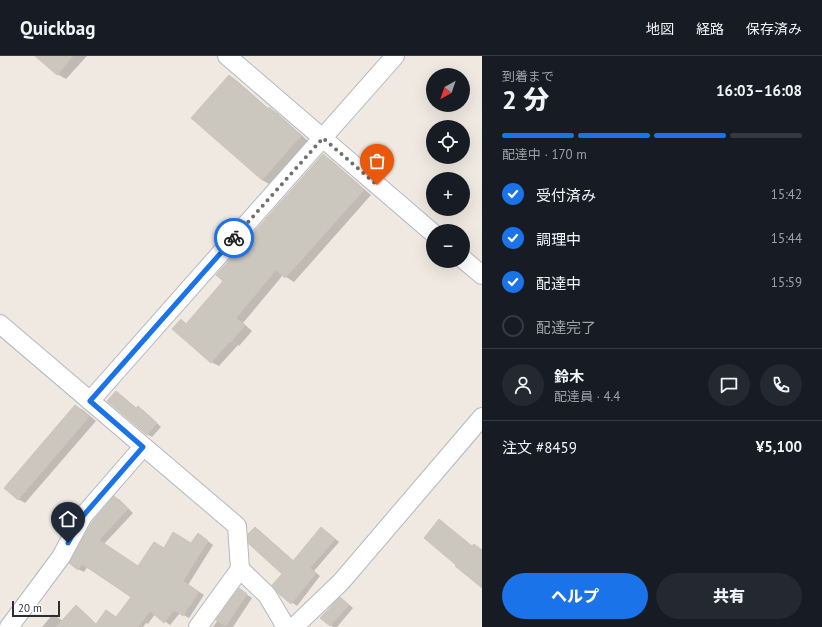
<!DOCTYPE html>
<html lang="ja">
<head>
<meta charset="utf-8">
<style>
  body { margin:0; font-family:"PT Sans","Noto Sans JP",sans-serif; background:#242831; color:#f1f3f6; height:100vh; display:flex; flex-direction:column; font-size:15px; white-space:nowrap }
  * { box-sizing:border-box; margin:0 }
  p { font-size:13px; color:#9ea1a6 }
  .icon { flex:none; width:22px; height:22px; fill:none; stroke:currentColor; stroke-width:2; stroke-linecap:round; stroke-linejoin:round }
  .map { position:relative; flex:1; overflow:hidden }
  .sheet { display:flex; flex-direction:column; background:#171b24; width:340px }
  .sheet>* { flex:none }
  .needle { width:26px; rotate:220deg }
  .controls { position:absolute; left:426px; top:12px; display:grid; gap:8px }
  .controls a { display:grid; place-items:center; width:44px; height:44px; border-radius:50%; background:#171b24; box-shadow:0 4px 16px #0002; font-size:20px }
  .scale { position:absolute; left:12px; bottom:10px; width:48px; box-sizing:border-box; padding-left:4px; border:2px solid #2e2e2e; border-top:0; font-size:11px; line-height:14px; white-space:nowrap; color:#2e2e2e; -webkit-text-stroke:3px #fff; paint-order:stroke }
  .pin { position:absolute; display:grid; place-items:center; width:34px; height:34px; color:#fff; margin:-41px -17px; border-radius:50% 50% 50% 0; rotate:-45deg; box-shadow:0 0 4px #0007 }
  .pin .icon { rotate:45deg }
  .courier { position:absolute; display:grid; place-items:center; width:40px; height:40px; margin:-20px; border:3px solid #1a73e8; border-radius:50%; background:#fff; color:#222; box-shadow:0 1px 5px #0007 }
  .summary em { font-style:normal; font-weight:800 }
  .summary div { display:flex; flex-direction:column-reverse }
  .summary { display:flex; align-items:center; justify-content:space-between; height:68px; padding:0 20px }
  h1 { font-size:26px; font-weight:800; line-height:30px }
  .bar { display:grid; grid-template-columns:repeat(4,1fr); gap:6px 4px; align-content:center; height:48px; padding:0 20px }
  .bar i { height:5px; border-radius:3px; background:#363941 }
  .bar .active { background:#1a73e8 }
  .bar p { grid-column:span 4 }
  .line { display:flex; align-items:center; gap:10px; padding:0 20px; border-top:1px solid #363941 }
  .line div { flex:1 }
  .round { display:grid; place-items:center; flex:none; width:42px; height:42px; border-radius:21px; background:#242831 }
  ol { padding:0 20px; list-style:none }
  li { display:flex; align-items:center; gap:12px; height:44px }
  li p { margin-inline-start:auto }
  li .icon { padding:4px; border-radius:50%; background:#1a73e8; color:#fff; stroke-width:4 }
  li:last-child { color:#9ea1a6 }
  li i { width:22px; height:22px; border:2px solid #363941; border-radius:50% }
  .cta { display:flex; gap:8px; margin-top:auto; padding:8px 20px }
  .cta a { flex:1; height:46px; border-radius:24px; background:#1a73e8; color:#fff; font-size:16px; font-weight:800; line-height:46px; text-align:center }
  .cta a+a { background:#242831; color:#f1f3f6 }
  header { display:flex; align-items:center; gap:24px; box-sizing:border-box; height:56px; padding:0 20px; background:#171b24; border-bottom:1px solid #363941 }
  header strong { font-size:19px }
  nav { display:flex; gap:22px; margin-inline-start:auto; font-size:14px }
  main { display:flex; flex:1; min-height:0 }
  .map>svg:first-child { display:block }
  .shadow { fill:#0003 }
  .building { fill:#cbc7bf; stroke:#cbc5ba }
  .lines { fill:none; stroke-linecap:round; stroke-linejoin:round }
  .minor-casing { stroke:#b4b7c1; stroke-width:20 }
  .minor { stroke:#fff; stroke-width:18 }
  .done { stroke:#726f6d; stroke-width:4; stroke-dasharray:0 7.2 }
  .route { stroke:#1a73e8; stroke-width:5 }
</style>
</head>
<body>
<header>
<strong>Quickbag</strong>
<nav><a>地図</a><a>経路</a><a>保存済み</a></nav>
</header>
<main>
<div class="map">
<svg width="482" height="571" viewBox="0 0 482 571">
  <rect width="100%" height="100%" fill="#efe9e1"/>
  <g class="shadow">
    <polygon points="36,0 87,0 66,23 57,18"/>
    <polygon points="229,20 236,24 269,53 270,53 277,57 308,85 269,128 262,124"/>
    <polygon points="323,99 331,104 371,139 294,226 283,219 243,267 252,275 239,290 238,289 219,310 211,306 182,265 188,268 224,225"/>
    <polygon points="116,336 121,339 137,353 143,354 161,371 152,381 147,378"/>
    <polygon points="76,350 83,354 96,365 25,447 18,443"/>
    <polygon points="115,441 120,444 133,457 104,488 139,511 164,493 191,488 204,482 213,489 188,529 204,539 189,562 180,557 170,569 155,558 148,568 146,567 143,571 96,571 116,562 133,540 88,510 84,516 78,513"/>
    <polygon points="255,472 260,475 294,505 326,475 339,486 314,515 320,520 297,550 279,537 283,518"/>
    <polygon points="239,534 252,542 233,571 213,571"/>
    <polygon points="341,542 353,552 337,571 333,571 322,562"/>
    <polygon points="76,550 81,554 91,563 84,571 42,571 53,558 63,565"/>
  </g>
  <g class="building">
    <polygon points="35,0 73,0 57,19"/>
    <polygon points="229,19 268,53 269,51 301,80 262,124 191,62"/>
    <polygon points="323,98 364,134 285,222 276,214 236,262 245,269 231,286 230,285 211,307 172,273 181,263 186,268 223,225 216,219"/>
    <polygon points="116,335 136,352 138,350 157,367 147,379 107,345"/>
    <polygon points="75,349 89,361 18,444 4,432"/>
    <polygon points="114,440 128,453 99,484 138,510 154,486 164,492 173,476 191,487 198,477 208,485 183,525 199,536 183,560 174,554 164,567 150,555 138,571 56,571 76,549 96,568 106,554 116,561 131,541 82,508 78,514 69,507 92,466"/>
    <polygon points="439,463 472,490 474,488 482,494 482,532 455,510 456,509 424,482"/>
    <polygon points="255,471 293,505 321,471 335,483 310,512 316,517 291,548 279,538 272,529 282,518 249,488 248,478"/>
    <polygon points="239,532 247,538 226,570 216,564"/>
    <polygon points="340,541 349,549 330,570 320,562"/>
  </g>
  <g class="lines">
    <g class="minor-casing">
      <g id="minor">
        <polyline points="227,0 433,177"/>
        <polyline points="463,203 482,219"/>
        <polyline points="0,268 237,470 240,513 267,539 286,571"/>
        <polyline points="90,345 395,0"/>
        <polyline points="9,571 61,501 83,460 143,391"/>
        <polyline points="198,571 240,513"/>
        <polyline points="294,571 341,526 482,361"/>
      </g>
    </g>
    <use href="#minor" class="minor"/>
  </g>
  <g class="lines">
    <polyline class="done" points="234,182 323,82 377,129"/>
    <polyline class="route" points="68,487 83,460 143,391 90,345 234,182"/>
  </g>
</svg>
<div class="controls">
<a><svg class="needle" viewBox="-14 -14 28 28"><path d="M0-13l5 13h-10z" fill="#e53935"/><path d="M0 13l5-13h-10z" fill="#9ea1a6"/></svg></a>
<a><svg class="icon" aria-label="locate" viewBox="0 0 24 24"><circle cx="12" cy="12" r="6"/><path d="M12 2v4M12 18v4M2 12h4M18 12h4"/></svg></a>
<a>+</a>
<a>−</a>
</div>
<div class="scale">20 m</div>
<div class="pin" style="left:377px;top:129px;background:#ea580c"><svg class="icon" aria-label="bag" viewBox="0 0 24 24"><path d="M5 8h14l-1 12H6zM9 8a3 3 0 0 1 6 0"/></svg></div>
<div class="pin" style="left:68px;top:487px;background:#1f2937"><svg class="icon" aria-label="home" viewBox="0 0 24 24"><path d="M3 11l9-7 9 7M6 9v11h12V9"/></svg></div>
<div class="courier" style="left:234px;top:182px"><svg class="icon" aria-label="bike" viewBox="0 0 24 24"><circle cx="6" cy="16" r="4"/><circle cx="18" cy="16" r="4"/><path d="M6 16l4-8h5l3 8M10 8l3 8H6M13 5h3"/></svg></div>
</div>
<section class="sheet">
<div class="summary"><div><h1>2 分</h1><p>到着まで</p></div><em>16:03–16:08</em></div>
<div class="bar"><i class="active"></i><i class="active"></i><i class="active"></i><i></i><p>配達中 · 170 m</p></div>
<ol>
<li><svg class="icon" aria-label="check" viewBox="0 0 24 24"><path d="M5 12l5 5 9-10"/></svg>受付済み<p>15:42</p></li>
<li><svg class="icon" aria-label="check" viewBox="0 0 24 24"><path d="M5 12l5 5 9-10"/></svg>調理中<p>15:44</p></li>
<li><svg class="icon" aria-label="check" viewBox="0 0 24 24"><path d="M5 12l5 5 9-10"/></svg>配達中<p>15:59</p></li>
<li><i></i>配達完了</li>
</ol>
<div class="line" style="height:72px"><a class="round"><svg class="icon" aria-label="person" viewBox="0 0 24 24"><circle cx="12" cy="8" r="4"/><path d="M4 21q1-7 8-7t8 7"/></svg></a><div><b>鈴木</b><p>配達員 · 4.4</p></div><a class="round"><svg class="icon" aria-label="chat" viewBox="0 0 24 24"><path d="M4 5h16v11H9l-5 4z"/></svg></a><a class="round"><svg class="icon" aria-label="phone" viewBox="0 0 24 24"><path d="M5 4h4l2 5-3 2q2 4 5 5l2-3 5 2v4C11 20 4 13 5 4z"/></svg></a></div>
<div class="line" style="height:52px"><div>注文 #8459</div><b>¥5,100</b></div>
<div class="cta"><a>ヘルプ</a><a>共有</a></div>
</section>
</main>
</body>
</html>
